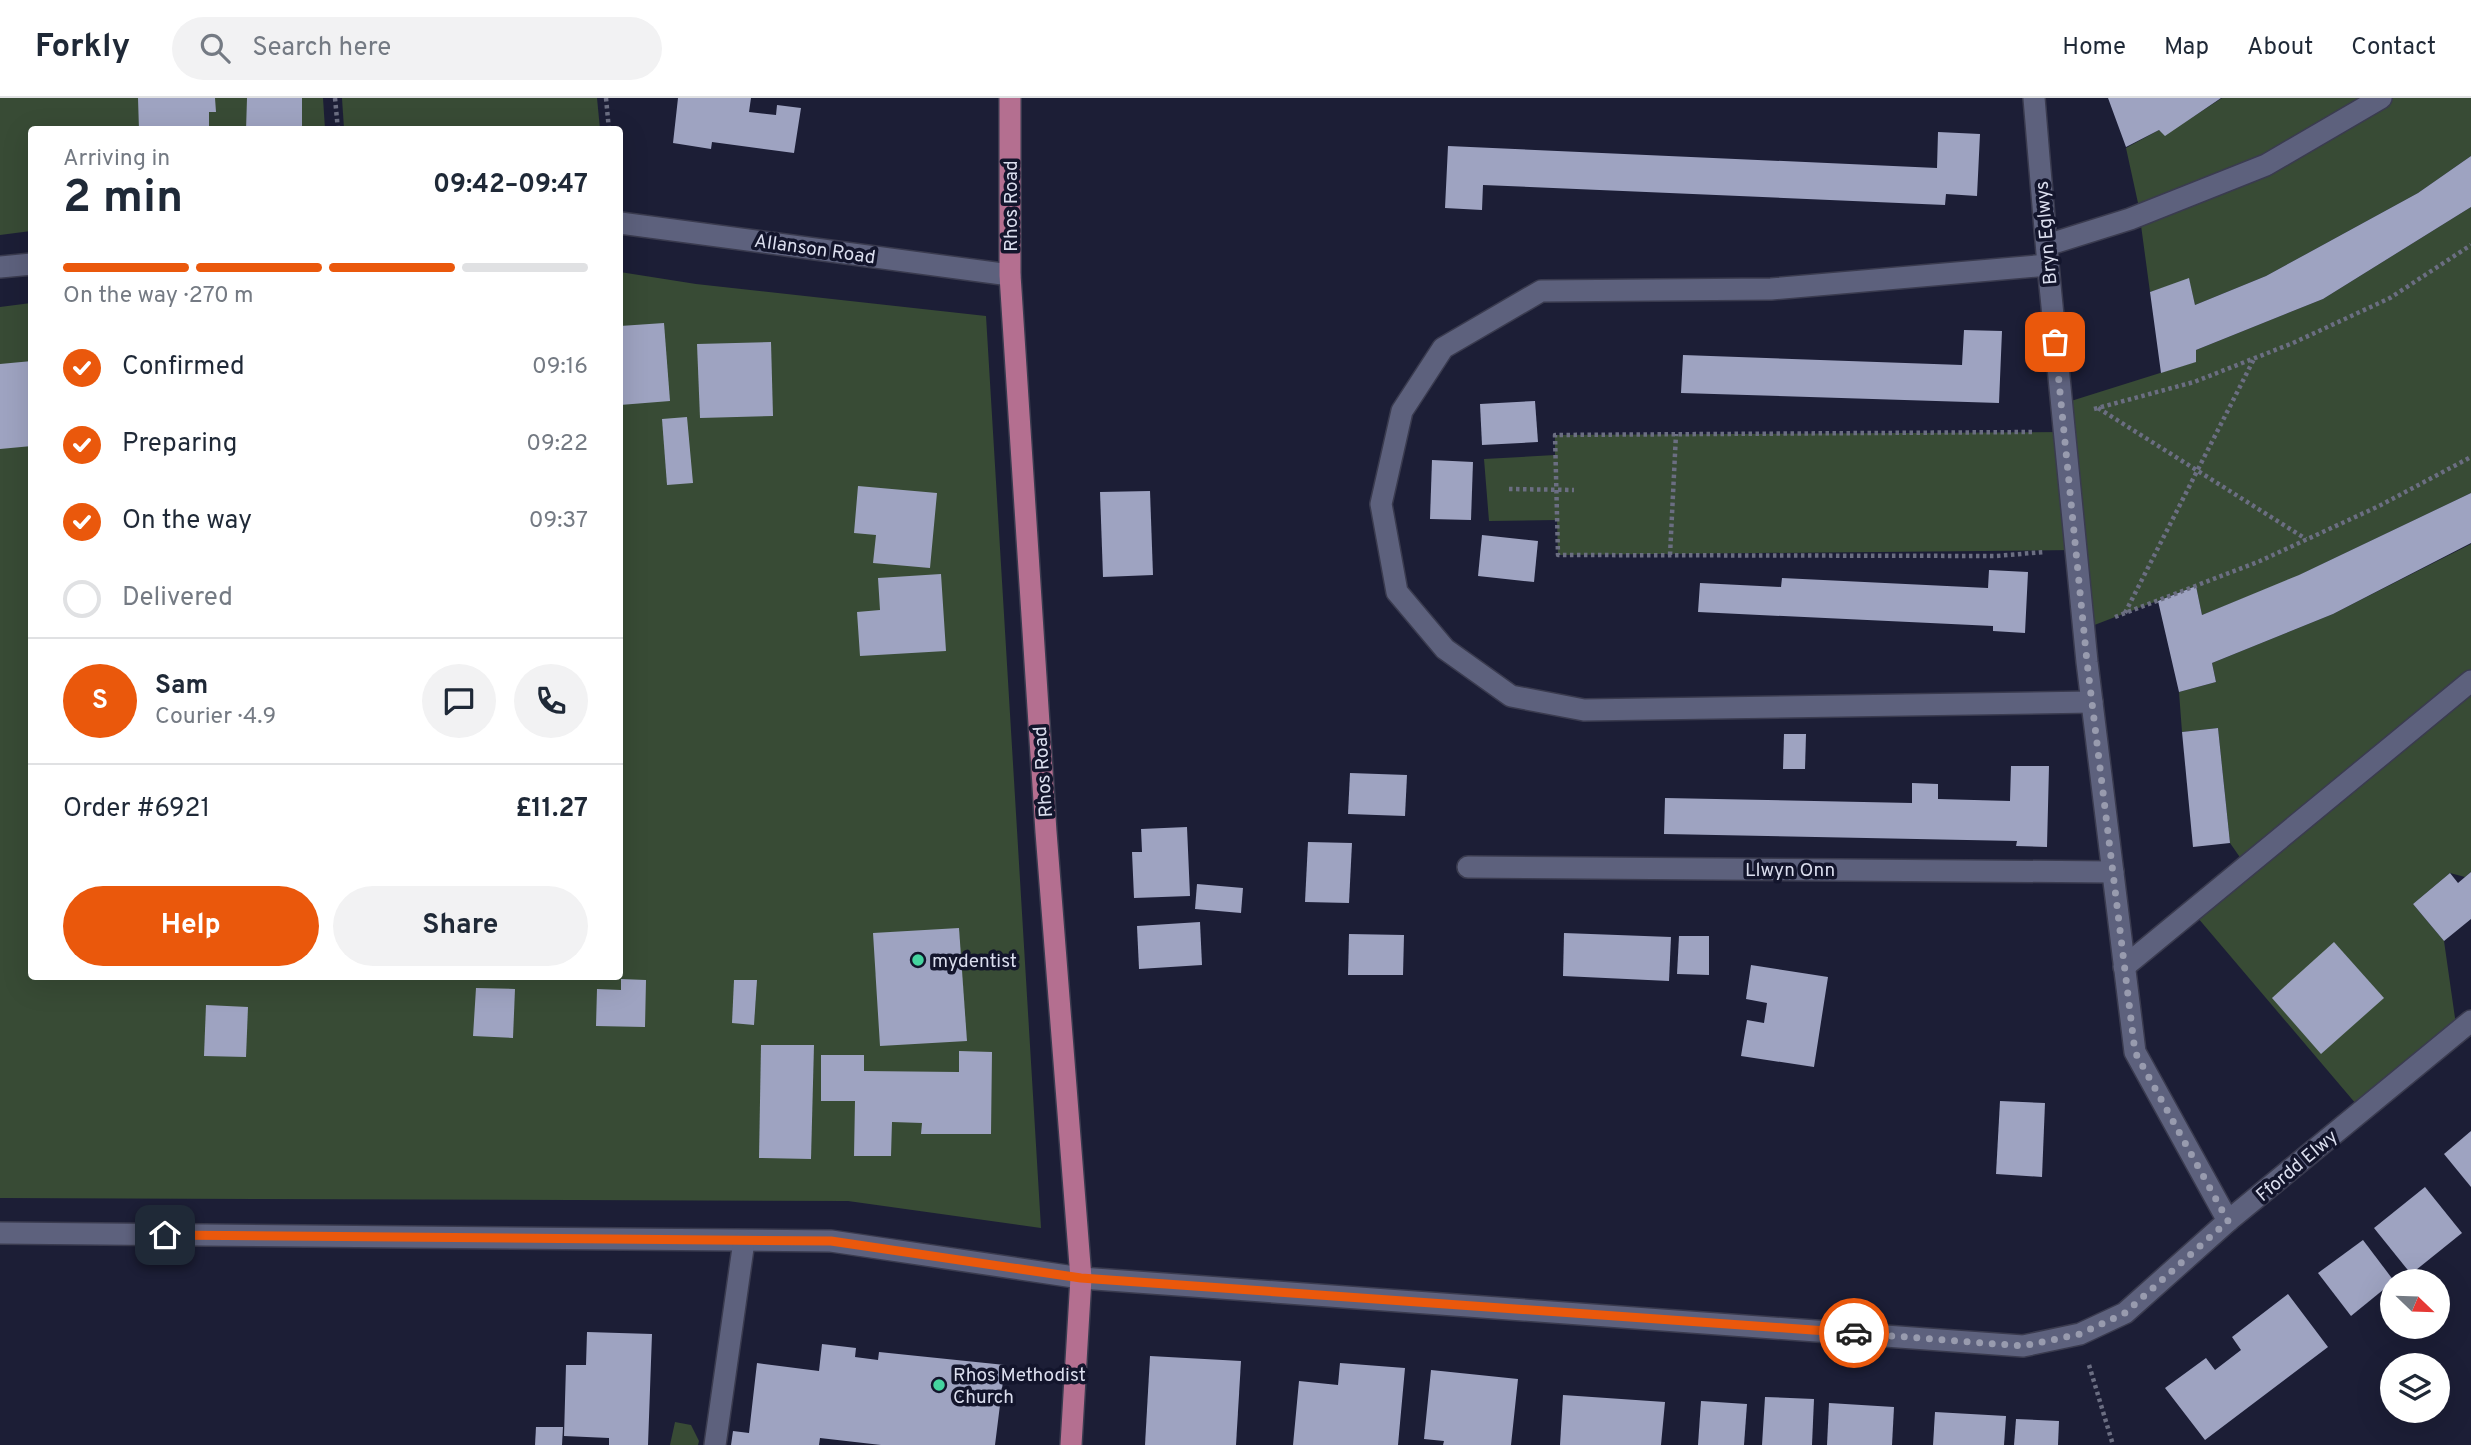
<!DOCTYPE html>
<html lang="en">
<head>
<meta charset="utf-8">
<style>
  body { margin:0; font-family:Overpass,sans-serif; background:#f2f2f3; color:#1f2937; height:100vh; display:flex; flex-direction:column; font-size:26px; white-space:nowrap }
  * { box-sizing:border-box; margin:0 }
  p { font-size:23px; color:#747a83 }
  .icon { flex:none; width:38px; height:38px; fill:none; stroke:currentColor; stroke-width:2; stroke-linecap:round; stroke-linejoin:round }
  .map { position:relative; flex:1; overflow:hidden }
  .panel { position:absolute; left:28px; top:28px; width:595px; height:854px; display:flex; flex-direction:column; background:#fff; border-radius:7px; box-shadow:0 7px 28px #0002 }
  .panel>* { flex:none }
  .needle { width:46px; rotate:113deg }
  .controls { position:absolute; left:2380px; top:1171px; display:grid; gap:14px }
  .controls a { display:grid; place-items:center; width:70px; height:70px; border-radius:50%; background:#fff; box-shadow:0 7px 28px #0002; font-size:35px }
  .pin { position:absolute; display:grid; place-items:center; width:60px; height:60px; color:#fff; margin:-30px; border-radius:14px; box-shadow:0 4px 10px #0006 }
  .courier { position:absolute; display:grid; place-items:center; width:70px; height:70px; margin:-35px; border:5px solid #ea580c; border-radius:50%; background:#fff; color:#222; box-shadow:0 2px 9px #0007 }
  .headline em { font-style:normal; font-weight:700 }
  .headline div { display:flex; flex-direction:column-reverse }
  .headline { display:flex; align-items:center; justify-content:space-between; height:119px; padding:0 35px }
  h1 { font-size:46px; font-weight:700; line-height:52px }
  .bar { display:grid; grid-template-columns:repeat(4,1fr); gap:10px 7px; align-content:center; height:84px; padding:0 35px }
  .bar i { height:9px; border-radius:5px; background:#e0e1e3 }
  .bar .on { background:#ea580c }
  .bar p { grid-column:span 4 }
  .line { display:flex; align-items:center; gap:18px; padding:0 35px; border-top:2px solid #e0e1e3 }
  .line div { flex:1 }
  .round { display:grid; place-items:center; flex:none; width:74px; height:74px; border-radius:37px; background:#f2f2f3 }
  ol { padding:0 35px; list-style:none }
  li { display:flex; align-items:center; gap:21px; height:77px }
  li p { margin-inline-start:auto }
  li .icon { padding:7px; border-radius:50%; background:#ea580c; color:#fff; stroke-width:4 }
  li:last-child { color:#747a83 }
  li i { width:38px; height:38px; border:4px solid #e0e1e3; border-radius:50% }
  .button { display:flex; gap:14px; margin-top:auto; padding:14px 35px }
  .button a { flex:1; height:80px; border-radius:42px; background:#ea580c; color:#fff; font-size:28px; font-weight:700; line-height:80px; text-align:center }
  .button a+a { background:#f2f2f3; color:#1f2937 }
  header { display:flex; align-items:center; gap:42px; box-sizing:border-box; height:98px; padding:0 35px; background:#fff; border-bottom:2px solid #e0e1e3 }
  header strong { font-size:33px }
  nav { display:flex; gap:38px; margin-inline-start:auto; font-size:24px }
  .search { width:490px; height:63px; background:#f2f2f3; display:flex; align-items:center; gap:18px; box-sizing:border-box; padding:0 24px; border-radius:38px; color:#747a83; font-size:26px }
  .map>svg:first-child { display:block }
  .green { fill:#384b35 }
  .building { fill:#9ea3c1 }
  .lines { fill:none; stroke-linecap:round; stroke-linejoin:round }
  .minor-casing { stroke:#3a3b4f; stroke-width:24 }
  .major-casing { stroke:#3a3b4f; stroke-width:24 }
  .path { stroke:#6b6e82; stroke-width:4.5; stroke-dasharray:3.5 3.5; stroke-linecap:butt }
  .minor { stroke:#5d617d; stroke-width:21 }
  .major { stroke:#b46f90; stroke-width:21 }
  .done { stroke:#989bae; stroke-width:7; stroke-dasharray:0 12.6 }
  .route { stroke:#ea580c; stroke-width:9 }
  .poi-dot { fill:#45d49f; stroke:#13152c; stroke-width:2.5 }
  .labels { text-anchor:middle; stroke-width:7; stroke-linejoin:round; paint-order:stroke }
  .street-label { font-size:19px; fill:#dbdeee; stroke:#13152c }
  .poi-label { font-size:19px; fill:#dbdeee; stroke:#13152c; text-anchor:start }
</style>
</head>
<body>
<header>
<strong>Forkly</strong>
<div class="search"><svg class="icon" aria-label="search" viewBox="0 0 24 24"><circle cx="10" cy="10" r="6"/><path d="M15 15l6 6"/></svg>Search here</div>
<nav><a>Home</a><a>Map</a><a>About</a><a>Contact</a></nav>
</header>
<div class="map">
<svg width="2471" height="1347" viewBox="0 0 2471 1347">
  <rect width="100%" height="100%" fill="#1c1e36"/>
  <g class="green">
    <polygon points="0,0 323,0 325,31 32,32 31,133 0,137"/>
    <polygon points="342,0 597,0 600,31 344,31"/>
    <polygon points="2222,0 2471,0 2471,58 2418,95 2266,178 2195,207 2189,181 2150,194 2138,105 2126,50 2159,32 2165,37"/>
    <polygon points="2471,109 2471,395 2291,481 2202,517 2196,488 2084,531 2076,452 1558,457 1557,422 1489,423 1484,361 1555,357 1555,337 2064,334 2071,303 2195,264 2196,252 2323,201"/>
    <polygon points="620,174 696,186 986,218 1041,1130 848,1103 0,1100 0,209 31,205 32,878 620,878"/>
    <polygon points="2471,446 2471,774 2465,779 2450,775 2413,806 2444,843 2457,934 2362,1013 2192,813 2246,768 2230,745 2218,630 2182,634 2179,594 2216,584 2212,565 2333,516"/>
    <polygon points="675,1324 691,1327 699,1343 698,1347 670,1347"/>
  </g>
  <g class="building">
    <polygon points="138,0 215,0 216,14 209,14 209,32 139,32"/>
    <polygon points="247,0 302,0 302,32 246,32"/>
    <polygon points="678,0 751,0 749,14 776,17 777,7 801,10 794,55 712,44 711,51 673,45"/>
    <polygon points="2108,0 2221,0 2165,38 2159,32 2126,49"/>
    <polygon points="1938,34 1980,36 1977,98 1946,96 1945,107 1483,87 1482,112 1445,110 1448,48 1937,70"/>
    <polygon points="2471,58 2471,109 2323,201 2196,252 2196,264 2161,275 2150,194 2189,180 2195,207 2266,178 2418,95"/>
    <polygon points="664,225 670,303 620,307 620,228"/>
    <polygon points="1964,232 2002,233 1999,305 1681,295 1683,257 1962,267"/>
    <polygon points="771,244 773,318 700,320 697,246"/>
    <polygon points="32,263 32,348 0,351 0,266"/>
    <polygon points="1535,303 1538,344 1482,347 1480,306"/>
    <polygon points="687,319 693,385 667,387 662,321"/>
    <polygon points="1432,362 1473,364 1471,422 1430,421"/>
    <polygon points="858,388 937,395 930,470 873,465 876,437 854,435"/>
    <polygon points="1150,393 1153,477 1103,479 1100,394"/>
    <polygon points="2471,395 2471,445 2333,516 2212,565 2216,584 2179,594 2158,503 2196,488 2202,517 2299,477"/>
    <polygon points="1482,437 1538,443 1534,484 1478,478"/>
    <polygon points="1989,472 2028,474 2025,535 1993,533 1993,528 1698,514 1700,485 1781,489 1782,480 1988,490"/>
    <polygon points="941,476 946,553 860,558 857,514 880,512 878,480"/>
    <polygon points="2218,630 2230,745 2193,749 2182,634"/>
    <polygon points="1784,636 1806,636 1805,671 1783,671"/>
    <polygon points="2011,668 2049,668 2047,749 2016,748 2017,743 1664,736 1665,700 1912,705 1912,685 1938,686 1938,701 2010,703"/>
    <polygon points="1350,675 1407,677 1405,718 1348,716"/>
    <polygon points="1187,729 1190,798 1134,800 1132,754 1142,754 1141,731"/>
    <polygon points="1308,744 1352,745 1349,805 1305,804"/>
    <polygon points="2471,774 2471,821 2444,843 2413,806 2450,775 2458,785"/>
    <polygon points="1197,786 1243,790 1241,815 1195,811"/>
    <polygon points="1200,824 1202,867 1139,871 1137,828"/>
    <polygon points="959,830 967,943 880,948 873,835"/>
    <polygon points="1564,835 1671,839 1669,883 1563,878"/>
    <polygon points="1349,836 1404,837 1403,877 1348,877"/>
    <polygon points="1679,838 1709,838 1709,877 1677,876"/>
    <polygon points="2334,844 2384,900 2321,956 2272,900"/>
    <polygon points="1751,867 1828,879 1814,969 1741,958 1747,922 1764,925 1767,905 1746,901"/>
    <polygon points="621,881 646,882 645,929 596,928 597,891 621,892"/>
    <polygon points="734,882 757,882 754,927 732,925"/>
    <polygon points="476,890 515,891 513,940 473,938"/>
    <polygon points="206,907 248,909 246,959 204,958"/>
    <polygon points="761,947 814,947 811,1061 759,1060"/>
    <polygon points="959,953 992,954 991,1036 921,1036 922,1025 892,1024 891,1058 854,1058 855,1003 821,1003 821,957 864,957 864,973 959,974"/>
    <polygon points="2000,1003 2045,1005 2042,1079 1996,1076"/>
    <polygon points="2471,1033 2471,1089 2444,1056"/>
    <polygon points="2425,1089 2462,1135 2411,1176 2374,1130"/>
    <polygon points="2363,1142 2394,1183 2351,1218 2318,1175"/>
    <polygon points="2288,1196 2328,1249 2205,1342 2165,1290 2206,1260 2215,1272 2241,1252 2232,1239"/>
    <polygon points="587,1234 652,1236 648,1347 609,1347 609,1340 564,1338 566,1267 586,1267"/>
    <polygon points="822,1246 856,1250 855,1259 878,1262 879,1254 1005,1267 995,1347 881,1347 820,1340 819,1347 731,1347 733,1333 749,1335 757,1265 819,1273"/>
    <polygon points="1150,1258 1241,1263 1236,1347 1145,1347"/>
    <polygon points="1340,1265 1405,1270 1398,1347 1293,1347 1299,1283 1338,1287"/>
    <polygon points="1431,1272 1518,1281 1511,1347 1443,1347 1444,1343 1424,1341"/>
    <polygon points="1563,1297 1665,1304 1661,1347 1560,1347"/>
    <polygon points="1765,1299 1814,1301 1812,1347 1762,1347"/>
    <polygon points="1701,1303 1747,1306 1744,1347 1698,1347"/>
    <polygon points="1829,1305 1894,1309 1892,1347 1827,1347"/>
    <polygon points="1935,1314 2006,1318 2004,1347 1933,1347"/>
    <polygon points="2016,1321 2059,1323 2058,1347 2014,1347"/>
    <polygon points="536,1329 563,1329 562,1347 535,1347"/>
  </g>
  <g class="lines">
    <g class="minor-casing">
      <g id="minor">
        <polyline points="2034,0 2048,167 2087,564 2135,954 2228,1123"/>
        <polyline points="620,125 1010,177"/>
        <polyline points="2047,147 2130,121 2266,67 2381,0"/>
        <polyline points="2048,167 1771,191 1541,193 1443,250 1402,313 1381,406 1397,494 1445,551 1511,598 1584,612 2092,604"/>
        <polyline points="0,169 32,166"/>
        <polyline points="1468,769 2113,774"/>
        <polyline points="2124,869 2471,583"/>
        <polyline points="0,1135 831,1143 1081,1180 2023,1248 2080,1236 2125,1215 2228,1123 2471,923"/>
        <polyline points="715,1347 744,1143"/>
      </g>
    </g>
    <g class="major-casing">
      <polyline id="major" points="1010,0 1010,177 1046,734 1081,1180 1071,1347"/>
    </g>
    <g class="path">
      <polyline points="335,0 338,32"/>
      <polyline points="606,0 609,32"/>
      <polyline points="2098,310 2306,441"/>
      <polyline points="2094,311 2194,284 2293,245 2390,200 2471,147"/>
      <polyline points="2032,334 1555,337 1558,457 1996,458 2044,454"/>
      <polyline points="1509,391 1574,392"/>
      <polyline points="1670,457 1676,336"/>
      <polyline points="2125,515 2254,261"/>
      <polyline points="2115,519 2260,463 2379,408 2471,359"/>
      <polyline points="2089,1267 2113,1347"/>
    </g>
    <use href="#minor" class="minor"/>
    <use href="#major" class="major"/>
  </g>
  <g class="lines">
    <polyline class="done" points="1854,1235 2023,1248 2080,1236 2125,1215 2228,1123 2135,954 2087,564 2055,244"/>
    <polyline class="route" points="165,1137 831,1143 1081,1180 1854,1235"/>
  </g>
  <g class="poi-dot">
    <circle cx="918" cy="862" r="7"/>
    <circle cx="939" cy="1287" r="7"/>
  </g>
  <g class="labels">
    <g class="street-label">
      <text transform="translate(1010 108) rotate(-90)" y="7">Rhos Road</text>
      <text transform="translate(2045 135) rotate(-95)" y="7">Bryn Eglwys</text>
      <text transform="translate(815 150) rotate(8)" y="7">Allanson Road</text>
      <text transform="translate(1042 674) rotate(-94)" y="7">Rhos Road</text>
      <text x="1790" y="778">Llwyn Onn</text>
      <text transform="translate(2296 1067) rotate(-40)" y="7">Ffordd Elwy</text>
    </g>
    <g class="poi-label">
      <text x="932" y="869">mydentist</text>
      <text x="953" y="1283">Rhos Methodist<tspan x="953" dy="22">Church</tspan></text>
    </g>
  </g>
</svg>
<div class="controls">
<a><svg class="needle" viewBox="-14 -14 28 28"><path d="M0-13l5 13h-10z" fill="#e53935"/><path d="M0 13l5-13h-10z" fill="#747a83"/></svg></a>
<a><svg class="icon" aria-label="layers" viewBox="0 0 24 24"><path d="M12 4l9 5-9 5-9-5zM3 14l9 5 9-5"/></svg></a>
</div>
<div class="pin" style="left:2055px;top:244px;background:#ea580c"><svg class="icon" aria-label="bag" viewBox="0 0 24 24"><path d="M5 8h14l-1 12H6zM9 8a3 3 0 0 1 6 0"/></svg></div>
<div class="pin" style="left:165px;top:1137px;background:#1f2937"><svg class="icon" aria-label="home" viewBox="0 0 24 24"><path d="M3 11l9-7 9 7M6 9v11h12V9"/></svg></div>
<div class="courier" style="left:1854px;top:1235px"><svg class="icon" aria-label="car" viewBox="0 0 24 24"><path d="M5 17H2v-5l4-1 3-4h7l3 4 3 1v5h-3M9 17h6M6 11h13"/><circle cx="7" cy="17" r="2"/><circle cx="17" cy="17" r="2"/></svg></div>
<section class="panel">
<div class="headline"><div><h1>2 min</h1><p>Arriving in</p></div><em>09:42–09:47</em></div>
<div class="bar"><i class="on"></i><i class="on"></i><i class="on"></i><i></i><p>On the way · 270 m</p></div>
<ol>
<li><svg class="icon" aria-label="check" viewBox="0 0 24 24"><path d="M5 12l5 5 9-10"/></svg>Confirmed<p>09:16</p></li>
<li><svg class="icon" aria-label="check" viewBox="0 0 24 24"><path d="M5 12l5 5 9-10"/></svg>Preparing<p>09:22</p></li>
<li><svg class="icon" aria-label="check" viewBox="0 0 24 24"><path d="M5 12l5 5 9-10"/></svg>On the way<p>09:37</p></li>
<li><i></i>Delivered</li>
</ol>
<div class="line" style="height:126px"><b class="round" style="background:#ea580c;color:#fff">S</b><div><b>Sam</b><p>Courier · 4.9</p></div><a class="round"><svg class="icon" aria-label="chat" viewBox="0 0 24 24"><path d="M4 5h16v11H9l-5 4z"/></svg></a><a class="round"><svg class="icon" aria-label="phone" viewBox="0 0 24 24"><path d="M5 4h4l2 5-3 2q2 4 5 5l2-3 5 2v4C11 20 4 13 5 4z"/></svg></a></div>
<div class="line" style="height:91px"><div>Order #6921</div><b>£11.27</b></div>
<div class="button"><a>Help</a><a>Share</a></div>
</section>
</div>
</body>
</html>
